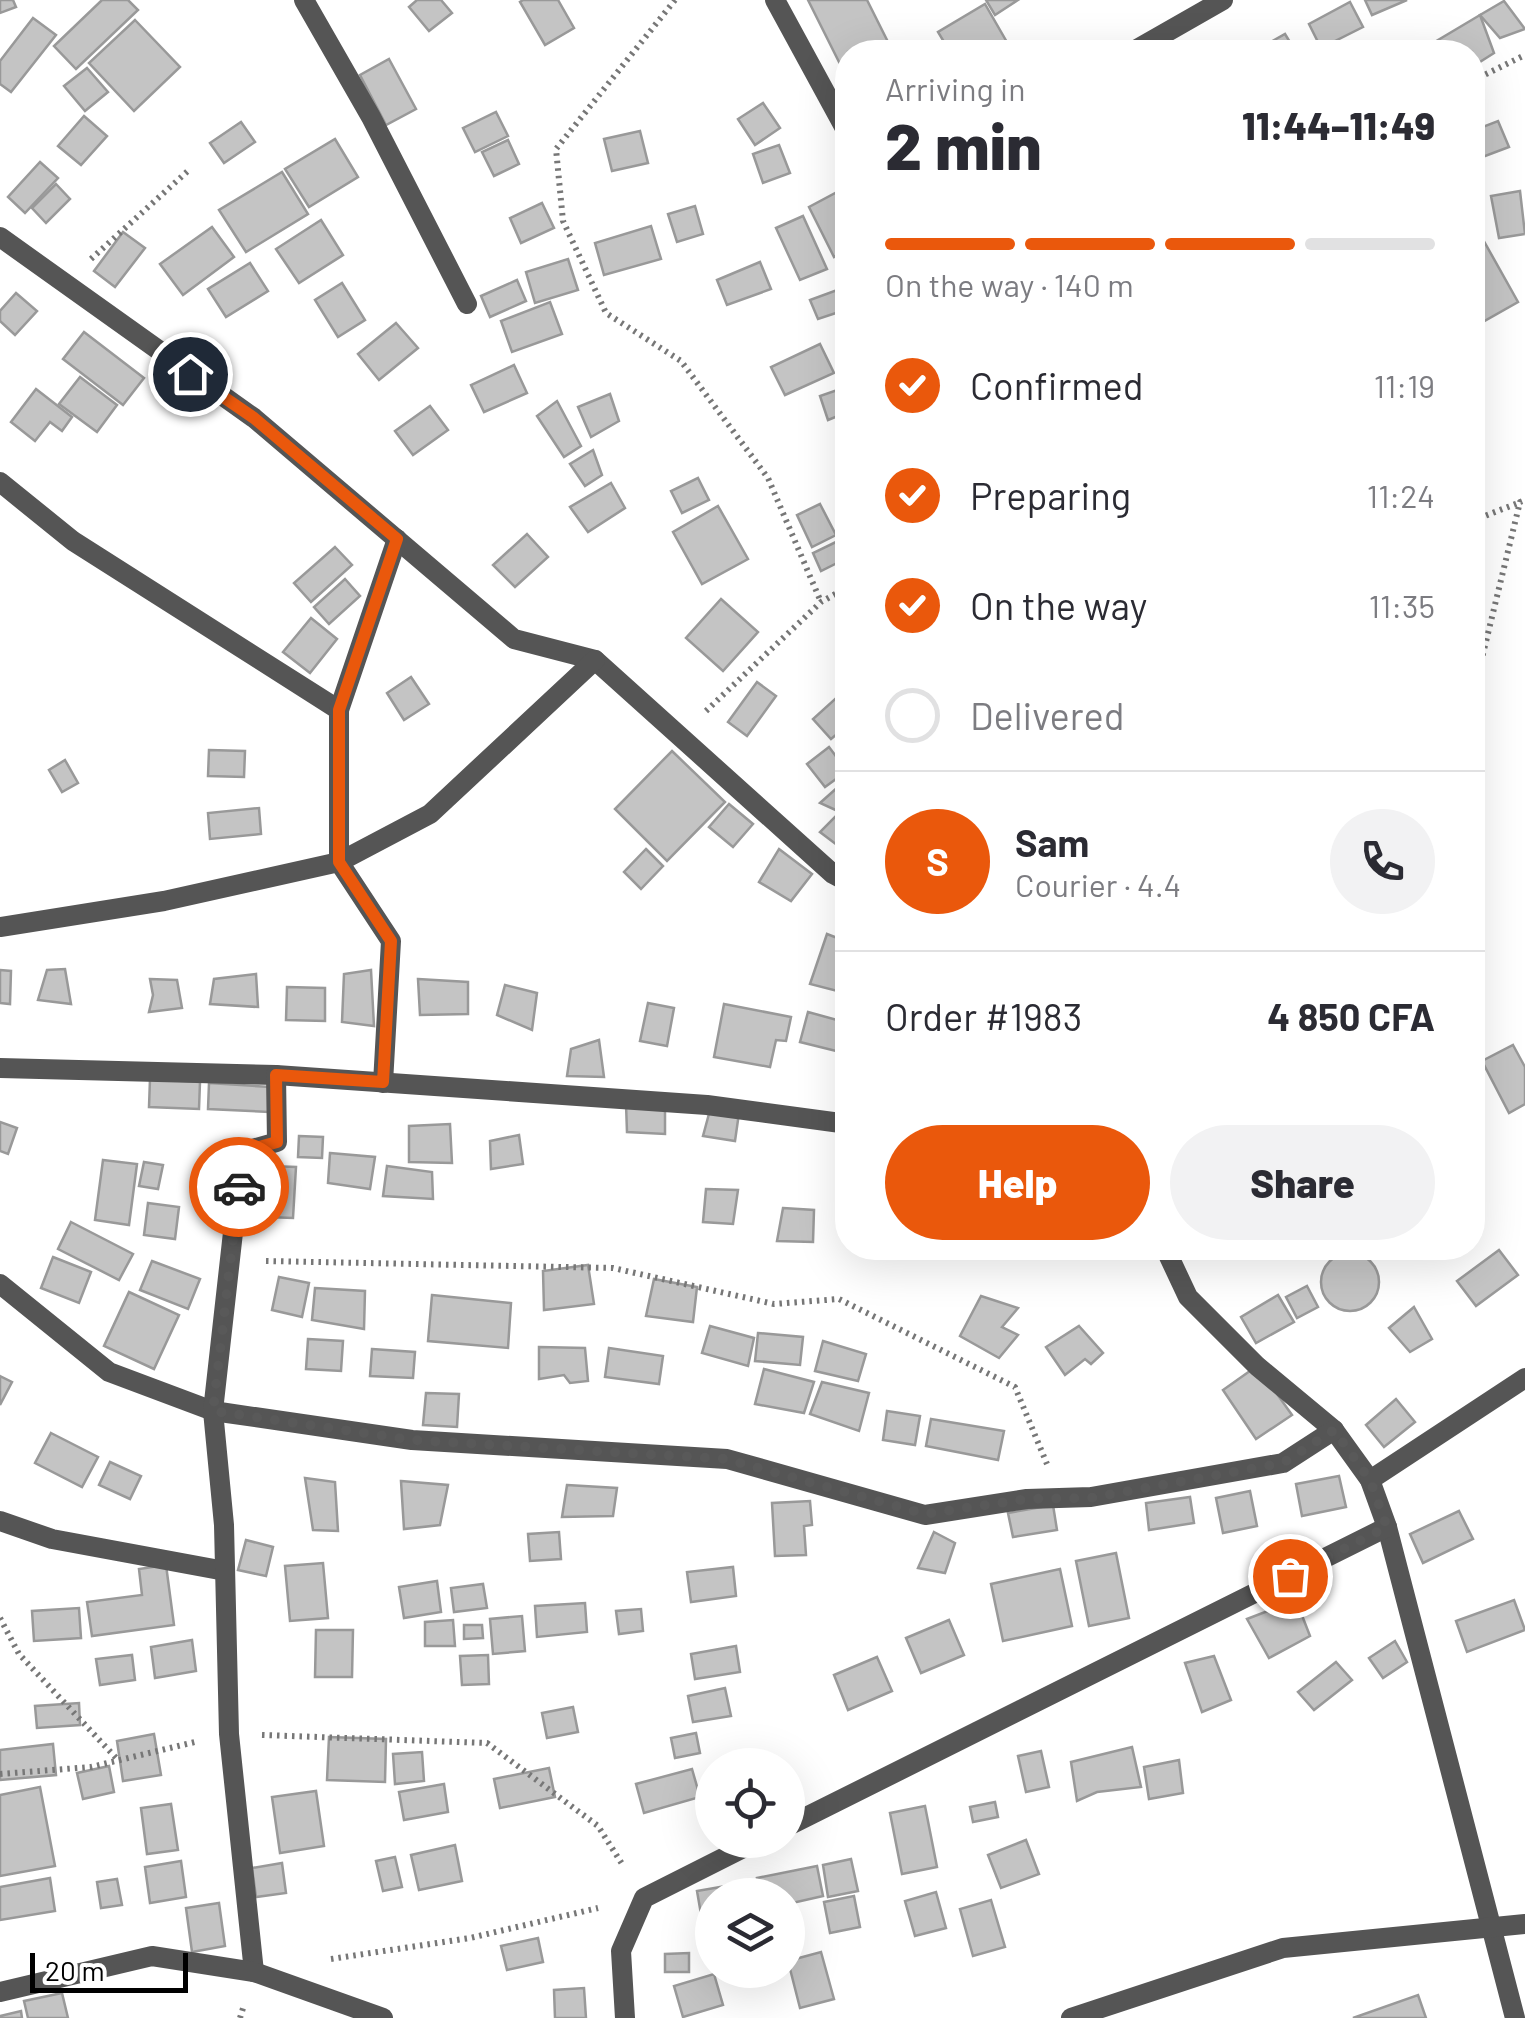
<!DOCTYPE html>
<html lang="en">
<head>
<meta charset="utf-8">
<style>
  body { margin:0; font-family:Barlow,sans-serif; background:#f2f2f3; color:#2b2b33; height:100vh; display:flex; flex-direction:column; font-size:38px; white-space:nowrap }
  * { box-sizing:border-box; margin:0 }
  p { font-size:32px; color:#7c7c81 }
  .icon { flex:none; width:55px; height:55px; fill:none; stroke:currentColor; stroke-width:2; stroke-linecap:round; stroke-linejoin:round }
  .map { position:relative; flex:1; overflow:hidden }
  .panel { position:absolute; left:835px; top:40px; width:650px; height:1220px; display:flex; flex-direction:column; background:#fff; border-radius:40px; box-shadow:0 10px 40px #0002 }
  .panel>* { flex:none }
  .tools { position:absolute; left:695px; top:1748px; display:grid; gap:20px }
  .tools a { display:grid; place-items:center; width:110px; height:110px; border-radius:50%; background:#fff; box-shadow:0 10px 40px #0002; font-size:50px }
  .scale { position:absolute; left:30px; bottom:25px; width:158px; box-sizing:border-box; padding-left:10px; border:5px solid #000; border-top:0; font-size:28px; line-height:35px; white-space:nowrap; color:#000; -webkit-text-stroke:8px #fff; paint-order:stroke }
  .pin { position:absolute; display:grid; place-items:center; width:85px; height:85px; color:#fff; margin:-42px; border:5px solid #fff; border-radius:50%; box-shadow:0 2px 10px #0007 }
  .courier { position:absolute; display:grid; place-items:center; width:100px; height:100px; margin:-50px; border:8px solid #ea580c; border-radius:50%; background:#fff; color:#222; box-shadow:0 2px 12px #0007 }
  .summary em { font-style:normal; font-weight:800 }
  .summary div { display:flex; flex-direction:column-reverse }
  .summary { display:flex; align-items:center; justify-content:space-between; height:170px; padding:0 50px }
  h1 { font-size:65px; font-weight:800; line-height:75px }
  .bar { display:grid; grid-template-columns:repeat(4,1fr); gap:15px 10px; align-content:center; height:120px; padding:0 50px }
  .bar i { height:12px; border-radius:8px; background:#e1e1e2 }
  .bar .active { background:#ea580c }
  .bar p { grid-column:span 4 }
  .line { display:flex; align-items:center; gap:25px; padding:0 50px; border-top:2px solid #e1e1e2 }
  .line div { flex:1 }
  .round { display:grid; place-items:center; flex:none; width:105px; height:105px; border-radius:52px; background:#f2f2f3 }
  ol { padding:0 50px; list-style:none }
  li { display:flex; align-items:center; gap:30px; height:110px }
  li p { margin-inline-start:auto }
  li .icon { padding:10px; border-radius:50%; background:#ea580c; color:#fff; stroke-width:4 }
  li:last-child { color:#7c7c81 }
  li i { width:55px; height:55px; border:5px solid #e1e1e2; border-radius:50% }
  .primary-button { display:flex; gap:20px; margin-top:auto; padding:20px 50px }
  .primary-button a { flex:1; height:115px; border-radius:60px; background:#ea580c; color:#fff; font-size:40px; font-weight:800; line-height:115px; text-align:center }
  .primary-button a+a { background:#f2f2f3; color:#2b2b33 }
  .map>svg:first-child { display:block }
  .building { fill:#c4c4c4; stroke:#999; stroke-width:2.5 }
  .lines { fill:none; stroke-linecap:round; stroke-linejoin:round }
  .path { stroke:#777; stroke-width:6; stroke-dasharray:2.5 5; stroke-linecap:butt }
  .minor { stroke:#555; stroke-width:20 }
  .done { stroke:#595959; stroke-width:10; stroke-dasharray:0 18 }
  .route { stroke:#ea580c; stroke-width:12 }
</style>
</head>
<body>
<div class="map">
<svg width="1525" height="2018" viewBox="0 0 1525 2018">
  <rect width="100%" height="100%" fill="#fff"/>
  <g class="building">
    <polygon points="0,0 13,0 16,7 0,13"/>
    <polygon points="102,0 128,0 138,10 76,69 54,46"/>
    <polygon points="417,0 441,0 452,13 429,31 409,7"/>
    <polygon points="523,0 558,0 574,28 545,45 520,2"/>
    <polygon points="808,0 867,0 893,52 848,52 848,80"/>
    <polygon points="986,0 1018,0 995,15"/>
    <polygon points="1365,0 1407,0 1372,15"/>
    <polygon points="1504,1 1525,29 1500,38 1480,15"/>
    <polygon points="1350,2 1363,27 1321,48 1309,24"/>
    <polygon points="985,4 1008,44 993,52 980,52 976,47 966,52 950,52 938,32"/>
    <polygon points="1480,15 1494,53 1472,67 1472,52 1426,52 1423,49"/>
    <polygon points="33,18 56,35 11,92 0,84 0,61"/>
    <polygon points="135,20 180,67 134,111 89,63"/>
    <polygon points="1285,34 1296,52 1253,52"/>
    <polygon points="389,59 416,109 386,125 360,75"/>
    <polygon points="87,68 108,92 85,111 64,86"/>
    <polygon points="763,103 780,128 755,145 738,119"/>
    <polygon points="496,112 508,136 475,152 463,128"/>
    <polygon points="84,116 107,136 81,165 58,146"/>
    <polygon points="1498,121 1509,147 1472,161 1472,131"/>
    <polygon points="241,122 255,142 224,163 210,143"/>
    <polygon points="640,131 648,163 612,171 604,139"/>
    <polygon points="335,139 358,177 309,207 285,169"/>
    <polygon points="508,140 519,164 494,176 482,152"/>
    <polygon points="779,145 790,173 763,183 753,154"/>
    <polygon points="40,162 58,178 25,213 8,197"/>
    <polygon points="282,172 308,214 246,252 219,210"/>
    <polygon points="56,184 70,199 46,223 32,208"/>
    <polygon points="841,190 848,203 848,250 834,257 809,207"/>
    <polygon points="1520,191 1525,234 1499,238 1491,196"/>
    <polygon points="542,203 554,228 521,243 510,218"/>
    <polygon points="695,206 703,234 677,242 668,214"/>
    <polygon points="803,216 827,269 800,280 776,228"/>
    <polygon points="321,220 343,255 299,283 276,249"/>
    <polygon points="651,226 661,259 604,275 595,243"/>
    <polygon points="212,227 234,257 183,295 160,264"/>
    <polygon points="1476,227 1518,302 1472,328 1472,228"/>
    <polygon points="123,232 145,248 115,287 94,271"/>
    <polygon points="568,259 578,290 535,303 526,272"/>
    <polygon points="760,262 771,289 727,305 717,280"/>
    <polygon points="250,263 268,291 226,317 208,289"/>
    <polygon points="517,280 526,301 490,317 481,296"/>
    <polygon points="342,283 365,320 338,337 315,300"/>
    <polygon points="848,286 848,309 818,319 810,300"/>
    <polygon points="16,293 37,311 15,335 0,321 0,311"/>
    <polygon points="550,302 562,334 512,352 501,321"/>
    <polygon points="396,323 418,348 379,380 358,354"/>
    <polygon points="84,332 144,378 123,405 63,359"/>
    <polygon points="820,344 834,373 785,395 771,367"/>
    <polygon points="514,365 527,393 484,412 471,385"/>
    <polygon points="80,377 117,405 97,432 59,404"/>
    <polygon points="843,388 848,397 848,412 828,420 820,396"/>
    <polygon points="36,389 72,417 62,431 50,422 35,441 11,422"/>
    <polygon points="610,394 619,421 591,437 578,407"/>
    <polygon points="557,401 581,446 564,457 537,416"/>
    <polygon points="430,406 448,430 413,455 395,431"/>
    <polygon points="593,450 602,475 585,486 570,464"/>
    <polygon points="698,478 709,500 682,513 671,491"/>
    <polygon points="611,483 625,508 588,532 570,507"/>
    <polygon points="820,504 836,535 812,547 797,515"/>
    <polygon points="718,506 748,559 702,584 673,532"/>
    <polygon points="527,534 548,557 515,587 493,565"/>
    <polygon points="836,542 845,559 821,571 813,553"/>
    <polygon points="335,547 352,565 311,602 294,583"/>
    <polygon points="345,579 360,596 329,624 314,607"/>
    <polygon points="721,599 758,632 723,671 686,638"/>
    <polygon points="311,618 337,639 310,673 283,652"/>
    <polygon points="411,677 429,704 404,720 387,693"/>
    <polygon points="757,682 776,696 747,736 728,722"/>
    <polygon points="845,690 848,725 831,739 813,719"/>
    <polygon points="829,747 847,771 825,787 807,764"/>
    <polygon points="209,750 245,751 244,777 208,776"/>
    <polygon points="672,751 725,802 667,861 615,809"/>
    <polygon points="65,760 78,783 62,792 49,770"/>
    <polygon points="848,778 848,836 837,845 820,832 840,812 820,803"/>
    <polygon points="729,804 753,824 733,847 709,827"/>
    <polygon points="259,808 261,834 210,839 208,813"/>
    <polygon points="646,849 663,866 641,889 624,872"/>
    <polygon points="779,849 812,874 791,901 759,882"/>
    <polygon points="827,934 848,942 845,993 810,984"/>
    <polygon points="65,969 71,1004 38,1000 47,970"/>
    <polygon points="0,970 11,971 10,1004 0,1003"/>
    <polygon points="371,970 374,1026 342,1022 344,974"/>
    <polygon points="256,974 258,1007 210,1004 214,979"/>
    <polygon points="150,979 177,980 182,1008 149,1012 153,995"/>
    <polygon points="418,979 468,982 468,1014 420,1015"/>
    <polygon points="505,985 537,993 532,1030 497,1015"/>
    <polygon points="287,987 325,988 325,1021 286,1020"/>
    <polygon points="648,1003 674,1008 667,1046 640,1041"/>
    <polygon points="724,1004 791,1017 786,1041 776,1040 770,1067 714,1057"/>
    <polygon points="808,1012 848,1023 848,1054 800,1042"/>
    <polygon points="599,1040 604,1077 567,1076 571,1049"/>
    <polygon points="1513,1045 1525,1067 1525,1104 1509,1113 1482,1061"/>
    <polygon points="150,1079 200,1082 199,1109 149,1107"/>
    <polygon points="209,1083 270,1087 269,1112 208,1109"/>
    <polygon points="626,1104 665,1105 665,1134 627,1132"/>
    <polygon points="710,1110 739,1113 735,1141 703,1136"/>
    <polygon points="0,1122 17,1128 8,1154 0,1151"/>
    <polygon points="450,1124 452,1163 409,1162 409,1126"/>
    <polygon points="519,1135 523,1164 491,1169 490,1141"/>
    <polygon points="299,1136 323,1137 322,1158 298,1157"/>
    <polygon points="330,1153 375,1157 370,1189 328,1183"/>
    <polygon points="103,1160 137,1164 129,1225 95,1220"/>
    <polygon points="144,1162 163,1165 158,1189 139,1186"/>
    <polygon points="269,1166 296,1167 293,1218 266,1217"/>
    <polygon points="387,1166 432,1172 433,1199 383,1196"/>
    <polygon points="706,1189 738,1190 733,1224 703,1222"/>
    <polygon points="148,1203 179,1207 175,1239 144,1235"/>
    <polygon points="783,1208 814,1210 813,1242 777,1241"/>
    <polygon points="71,1222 133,1254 119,1280 58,1249"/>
    <polygon points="1499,1250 1518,1275 1476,1306 1457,1281"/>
    <circle cx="1350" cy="1282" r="29"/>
    <polygon points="53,1257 91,1272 79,1303 41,1288"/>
    <polygon points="152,1261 200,1279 188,1309 140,1290"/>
    <polygon points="588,1265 594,1304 544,1310 543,1271"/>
    <polygon points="279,1277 309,1283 302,1317 272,1310"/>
    <polygon points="654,1279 697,1287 693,1322 646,1316"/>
    <polygon points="1307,1286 1318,1307 1297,1318 1286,1297"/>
    <polygon points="315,1288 365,1291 364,1329 312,1320"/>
    <polygon points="129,1292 179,1315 154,1369 104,1346"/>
    <polygon points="432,1295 511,1303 508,1348 428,1341"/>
    <polygon points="1278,1295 1294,1322 1256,1343 1241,1317"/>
    <polygon points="981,1296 1018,1308 1002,1327 1018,1335 999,1358 960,1336"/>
    <polygon points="1414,1307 1432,1339 1410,1352 1389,1328"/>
    <polygon points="710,1326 754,1338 748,1366 702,1353"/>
    <polygon points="1079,1326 1103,1353 1091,1364 1085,1359 1065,1375 1046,1347"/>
    <polygon points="758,1333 803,1337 800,1365 755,1361"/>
    <polygon points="308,1339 343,1341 341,1371 306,1369"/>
    <polygon points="823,1341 866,1354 858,1381 815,1371"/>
    <polygon points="539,1347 585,1348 588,1381 570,1383 564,1375 539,1379"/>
    <polygon points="609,1348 663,1356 659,1384 605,1377"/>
    <polygon points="372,1349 415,1352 413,1378 370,1376"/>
    <polygon points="1257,1366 1292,1415 1256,1439 1223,1390"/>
    <polygon points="764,1369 814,1382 804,1413 755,1404"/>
    <polygon points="0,1376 12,1382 0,1405"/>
    <polygon points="822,1382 869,1393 859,1431 810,1414"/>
    <polygon points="426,1393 459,1394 457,1427 423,1425"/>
    <polygon points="1396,1399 1415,1422 1384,1447 1366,1425"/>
    <polygon points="887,1411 920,1416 915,1445 883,1440"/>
    <polygon points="931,1419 1004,1431 998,1460 926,1446"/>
    <polygon points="51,1433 98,1457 82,1487 35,1463"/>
    <polygon points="110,1462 141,1476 130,1499 99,1485"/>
    <polygon points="1339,1476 1346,1507 1302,1516 1296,1484"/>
    <polygon points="305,1478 335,1482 338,1531 313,1530"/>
    <polygon points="401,1481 448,1485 440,1525 404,1529"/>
    <polygon points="567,1485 617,1488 613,1516 562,1517"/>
    <polygon points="1250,1491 1257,1526 1223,1533 1216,1498"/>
    <polygon points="1190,1497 1194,1523 1149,1530 1146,1503"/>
    <polygon points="810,1501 812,1525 804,1526 806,1555 775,1556 772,1503"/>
    <polygon points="1053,1505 1057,1530 1013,1537 1008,1513"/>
    <polygon points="1459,1511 1473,1539 1423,1563 1410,1534"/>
    <polygon points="559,1532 561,1559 530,1561 528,1534"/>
    <polygon points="934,1532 955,1543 945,1573 918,1568"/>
    <polygon points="246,1540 273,1547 266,1576 238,1570"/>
    <polygon points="1116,1553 1129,1618 1089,1626 1076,1561"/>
    <polygon points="323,1563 328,1618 290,1621 285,1566"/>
    <polygon points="166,1565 174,1625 92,1636 87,1602 142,1595 139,1569"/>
    <polygon points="733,1567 736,1596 691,1602 687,1572"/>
    <polygon points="1060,1569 1072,1626 1003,1641 991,1584"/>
    <polygon points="437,1581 441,1612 404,1618 399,1587"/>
    <polygon points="483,1584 487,1608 454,1612 451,1588"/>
    <polygon points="1296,1600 1310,1636 1269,1658 1247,1619"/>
    <polygon points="1514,1600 1525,1630 1467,1652 1456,1621"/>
    <polygon points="585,1603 587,1632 537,1637 535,1606"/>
    <polygon points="79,1608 81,1638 34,1641 32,1611"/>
    <polygon points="641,1609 643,1631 619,1634 616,1611"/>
    <polygon points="522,1616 525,1651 493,1654 490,1619"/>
    <polygon points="453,1620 455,1646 425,1646 425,1622"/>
    <polygon points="949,1620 964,1655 921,1673 906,1638"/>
    <polygon points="464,1625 482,1625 483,1638 464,1639"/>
    <polygon points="316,1630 353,1630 352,1677 315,1677"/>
    <polygon points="192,1640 196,1671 155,1678 151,1647"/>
    <polygon points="1395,1641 1407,1662 1383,1678 1369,1658"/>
    <polygon points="736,1646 740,1672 695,1679 691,1654"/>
    <polygon points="132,1655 135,1680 100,1685 96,1659"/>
    <polygon points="488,1655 489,1684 462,1685 460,1656"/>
    <polygon points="1214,1656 1231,1700 1202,1712 1185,1663"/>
    <polygon points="877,1657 892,1691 848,1710 834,1675"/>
    <polygon points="1336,1662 1352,1680 1314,1710 1298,1692"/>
    <polygon points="725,1688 731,1716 693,1722 688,1696"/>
    <polygon points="79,1703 80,1725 37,1728 35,1706"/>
    <polygon points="573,1707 578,1732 547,1738 542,1713"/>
    <polygon points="696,1733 700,1753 675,1758 671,1738"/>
    <polygon points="154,1734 161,1775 123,1781 117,1741"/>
    <polygon points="329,1737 386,1739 385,1782 327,1780"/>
    <polygon points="53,1744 56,1775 0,1780 0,1750"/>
    <polygon points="1132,1747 1141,1787 1097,1792 1077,1801 1071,1762"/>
    <polygon points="1041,1751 1049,1787 1026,1792 1018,1756"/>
    <polygon points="422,1752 424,1781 395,1784 393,1754"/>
    <polygon points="1179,1760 1183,1793 1149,1799 1144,1767"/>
    <polygon points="109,1766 114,1792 83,1799 77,1773"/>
    <polygon points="549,1768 555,1797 500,1808 494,1779"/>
    <polygon points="692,1769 700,1797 644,1813 636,1784"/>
    <polygon points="444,1784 448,1812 404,1820 399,1792"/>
    <polygon points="40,1787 55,1866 0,1876 0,1795"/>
    <polygon points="316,1791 324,1846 280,1853 272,1797"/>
    <polygon points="995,1802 998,1817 973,1822 970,1807"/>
    <polygon points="171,1804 178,1850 147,1854 141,1808"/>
    <polygon points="925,1806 937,1867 902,1874 890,1813"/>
    <polygon points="1026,1840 1039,1874 1001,1888 988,1855"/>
    <polygon points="455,1845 462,1881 419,1890 411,1855"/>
    <polygon points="395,1857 402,1887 383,1891 376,1861"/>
    <polygon points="851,1859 858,1891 828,1897 823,1865"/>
    <polygon points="181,1861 186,1897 150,1903 145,1867"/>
    <polygon points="282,1863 286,1893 256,1897 252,1868"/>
    <polygon points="817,1866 823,1896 788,1904 788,1895 761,1895 757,1878"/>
    <polygon points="50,1878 55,1911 0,1920 0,1887"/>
    <polygon points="117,1879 122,1905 101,1908 97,1882"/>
    <polygon points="749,1882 751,1895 712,1895 712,1918 702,1920 697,1891"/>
    <polygon points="936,1892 946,1928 915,1936 905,1901"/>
    <polygon points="854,1896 860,1927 830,1933 824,1902"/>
    <polygon points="991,1900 1005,1947 973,1956 960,1909"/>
    <polygon points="219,1903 225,1946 192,1952 186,1908"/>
    <polygon points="538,1938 543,1962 507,1970 501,1946"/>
    <polygon points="821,1952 834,1999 800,2008 788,1961"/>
    <polygon points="689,1953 689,1972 665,1972 665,1954"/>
    <polygon points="714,1974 723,2005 683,2017 674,1986"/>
    <polygon points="584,1988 586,2018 555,2018 554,1990"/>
    <polygon points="62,1993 68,2018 28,2018 24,2001"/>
    <polygon points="1418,1995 1426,2018 1353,2018"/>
    <polygon points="21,2011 22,2018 0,2018 0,2016"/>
  </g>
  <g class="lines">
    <g class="path">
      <polyline points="675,0 556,149 563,221 606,313 681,361 768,478 821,602"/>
      <polyline points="1472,81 1525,55"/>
      <polyline points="91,259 190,169"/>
      <polyline points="1472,521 1518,503"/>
      <polyline points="1472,699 1520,502 1525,500"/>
      <polyline points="706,711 821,602 848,587"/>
      <polyline points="266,1261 613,1268 774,1304 839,1299 1015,1387 1047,1464"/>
      <polyline points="0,1618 19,1654 118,1760"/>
      <polyline points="262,1735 487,1743 598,1826 624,1867"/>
      <polyline points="0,1774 91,1767 195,1742"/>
      <polyline points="331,1959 470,1938 598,1908"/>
      <polyline points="240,2018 244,2005"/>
    </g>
    <g class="minor">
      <polyline points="304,0 371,117 467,304"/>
      <polyline points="775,0 848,134"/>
      <polyline points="1132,52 1223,0"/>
      <polyline points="0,237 254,418 514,639 595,660 833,874 848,882"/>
      <polyline points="0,482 73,541 339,710 339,862 391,941 383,1083"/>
      <polyline points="339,710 397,539"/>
      <polyline points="0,927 164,901 339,862 430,814 595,660"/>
      <polyline points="0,1068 276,1075 707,1105 848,1124"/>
      <polyline points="1165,1248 1188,1297 1257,1366 1334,1430 1370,1480 1387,1527 1515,2018"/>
      <polyline points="0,1284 109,1372 213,1411 412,1440 727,1459 925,1515 1027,1499 1091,1497 1283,1463 1334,1430"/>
      <polyline points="1370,1480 1525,1378"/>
      <polyline points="0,1521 52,1539 225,1571"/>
      <polyline points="788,1826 1387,1527"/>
      <polyline points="254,1972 229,1734 224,1525 213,1411 242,1152 277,1142 276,1075"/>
      <polyline points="0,1992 152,1956 254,1972 383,2018"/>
      <polyline points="625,2018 621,1951 644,1898 759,1840"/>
      <polyline points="1071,2018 1283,1948 1525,1924"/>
    </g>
  </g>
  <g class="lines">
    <polyline class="done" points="239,1187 213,1411 412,1440 726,1459 925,1514 1027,1499 1091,1498 1283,1463 1334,1430 1370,1480 1387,1527 1290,1576"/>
    <polyline class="route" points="190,374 254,418 397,539 339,710 339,862 391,941 383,1082 276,1075 277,1142 242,1152 239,1187"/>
  </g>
</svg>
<div class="tools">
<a><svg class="icon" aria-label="locate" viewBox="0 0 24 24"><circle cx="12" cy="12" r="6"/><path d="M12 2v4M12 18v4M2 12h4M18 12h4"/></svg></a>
<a><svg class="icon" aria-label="layers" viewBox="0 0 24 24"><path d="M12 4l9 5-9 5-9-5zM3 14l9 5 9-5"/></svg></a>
</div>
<div class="scale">20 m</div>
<div class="pin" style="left:1290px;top:1576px;background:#ea580c"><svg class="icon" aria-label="bag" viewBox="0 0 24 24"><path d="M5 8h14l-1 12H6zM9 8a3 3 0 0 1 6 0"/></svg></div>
<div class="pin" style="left:190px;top:374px;background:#1f2937"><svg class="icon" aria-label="home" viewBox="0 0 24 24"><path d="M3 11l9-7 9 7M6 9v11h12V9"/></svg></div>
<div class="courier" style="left:239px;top:1187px"><svg class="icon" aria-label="car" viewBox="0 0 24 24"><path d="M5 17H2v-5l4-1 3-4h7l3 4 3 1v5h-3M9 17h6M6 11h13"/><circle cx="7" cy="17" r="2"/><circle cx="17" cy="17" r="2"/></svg></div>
<section class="panel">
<div class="summary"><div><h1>2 min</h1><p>Arriving in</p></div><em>11:44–11:49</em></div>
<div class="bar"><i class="active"></i><i class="active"></i><i class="active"></i><i></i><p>On the way · 140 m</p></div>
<ol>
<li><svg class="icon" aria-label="check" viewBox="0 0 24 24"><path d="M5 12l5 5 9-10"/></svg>Confirmed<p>11:19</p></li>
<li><svg class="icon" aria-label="check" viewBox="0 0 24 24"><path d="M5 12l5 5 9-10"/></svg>Preparing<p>11:24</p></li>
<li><svg class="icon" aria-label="check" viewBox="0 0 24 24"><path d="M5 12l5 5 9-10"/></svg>On the way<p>11:35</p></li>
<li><i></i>Delivered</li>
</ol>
<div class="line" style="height:180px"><b class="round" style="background:#ea580c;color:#fff">S</b><div><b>Sam</b><p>Courier · 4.4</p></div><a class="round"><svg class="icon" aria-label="phone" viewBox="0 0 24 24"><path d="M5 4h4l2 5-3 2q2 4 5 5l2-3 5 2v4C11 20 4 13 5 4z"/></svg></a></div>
<div class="line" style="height:130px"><div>Order #1983</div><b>4 850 CFA</b></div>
<div class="primary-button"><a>Help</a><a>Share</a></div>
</section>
</div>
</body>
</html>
